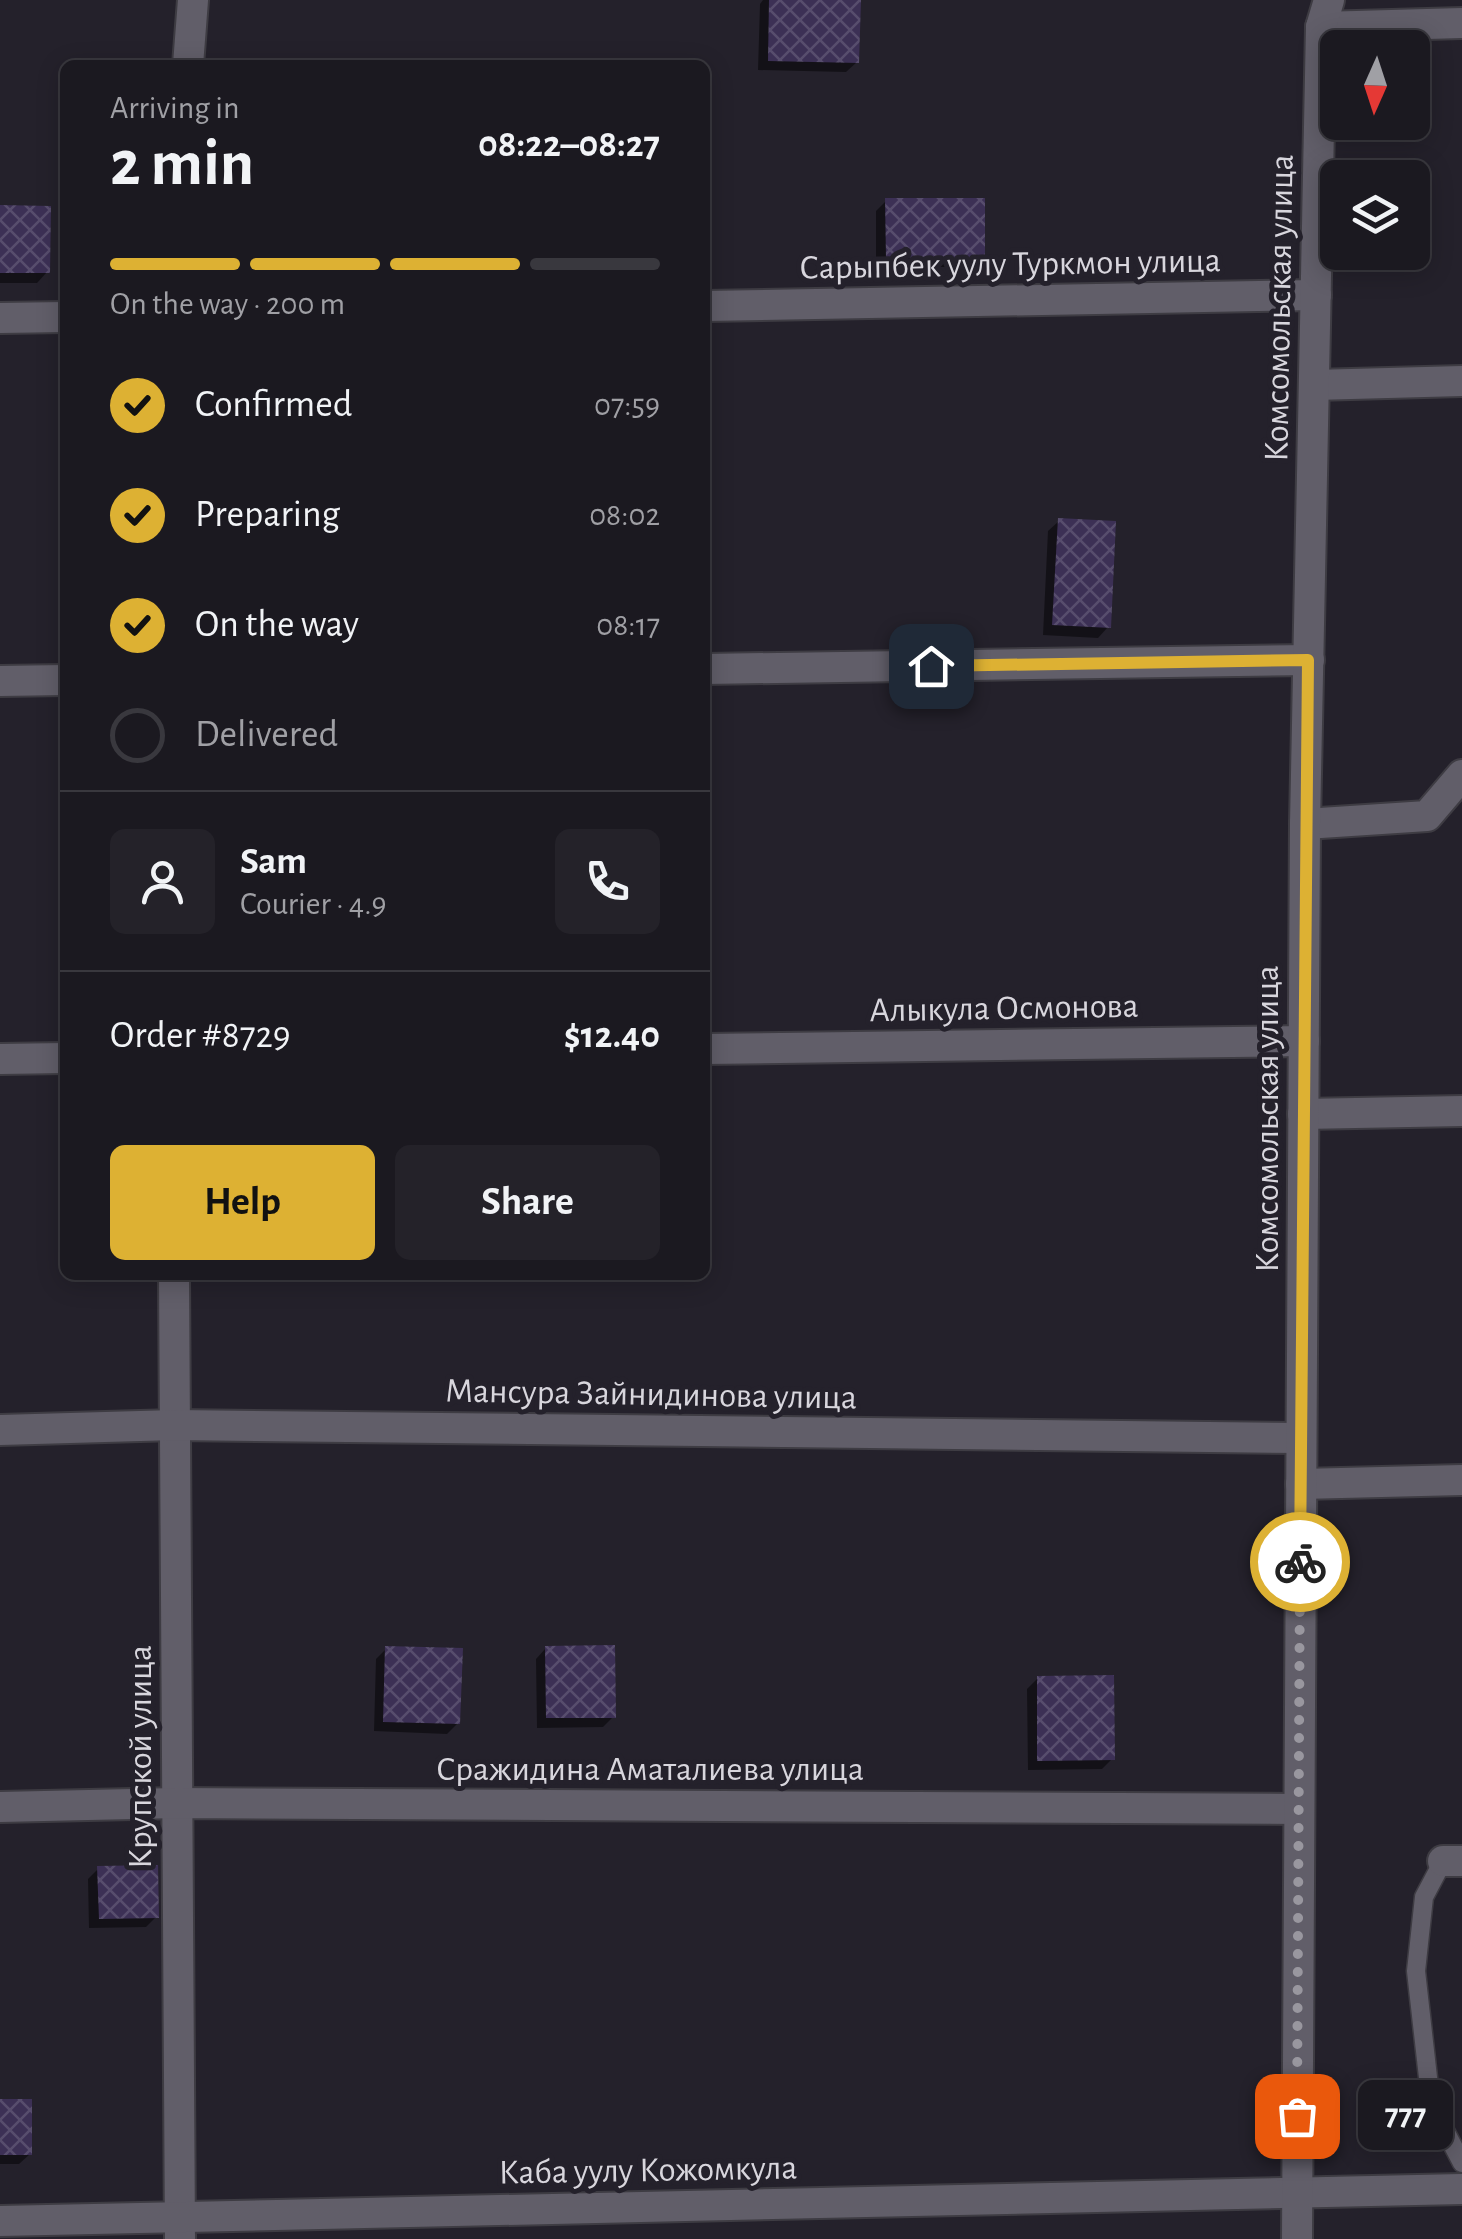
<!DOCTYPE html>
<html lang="en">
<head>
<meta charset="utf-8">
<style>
  body { margin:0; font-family:"Alegreya Sans",sans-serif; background:#242229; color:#f1f3f6; height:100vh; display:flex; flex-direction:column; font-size:38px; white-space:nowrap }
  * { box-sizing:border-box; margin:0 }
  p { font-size:32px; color:#a0a0a5 }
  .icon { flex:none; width:55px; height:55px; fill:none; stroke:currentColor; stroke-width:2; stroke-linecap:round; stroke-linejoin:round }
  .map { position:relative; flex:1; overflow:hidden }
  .side { position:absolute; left:60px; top:60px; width:650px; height:1220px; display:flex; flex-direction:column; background:#1b1920; border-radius:15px; box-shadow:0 5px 25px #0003,0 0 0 2px #39383e }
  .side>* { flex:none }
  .needle { width:65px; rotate:183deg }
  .tools { position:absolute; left:1320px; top:30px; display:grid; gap:20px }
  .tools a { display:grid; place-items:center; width:110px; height:110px; border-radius:15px; background:#1b1920; box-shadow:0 5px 25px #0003,0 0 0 2px #39383e; font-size:50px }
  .pin { position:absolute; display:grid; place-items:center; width:85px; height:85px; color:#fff; margin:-42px; border-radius:20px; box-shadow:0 5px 15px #0006 }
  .courier { position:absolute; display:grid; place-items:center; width:100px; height:100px; margin:-50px; border:8px solid #ddb133; border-radius:50%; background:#fff; color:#222; box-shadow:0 2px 12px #0007 }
  .bubble { position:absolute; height:70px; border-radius:15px; background:#1b1920; box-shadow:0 5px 25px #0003,0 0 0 2px #39383e; font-size:32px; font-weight:600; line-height:70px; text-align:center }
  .summary em { font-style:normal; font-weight:600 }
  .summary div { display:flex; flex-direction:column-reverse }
  .summary { display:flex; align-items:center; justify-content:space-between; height:170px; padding:0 50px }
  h1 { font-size:65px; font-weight:600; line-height:75px }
  .bar { display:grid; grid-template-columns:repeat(4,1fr); gap:15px 10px; align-content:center; height:120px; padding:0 50px }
  .bar i { height:12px; border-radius:8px; background:#39383e }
  .bar .on { background:#ddb133 }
  .bar p { grid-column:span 4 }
  .line { display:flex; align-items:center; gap:25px; padding:0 50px; border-top:2px solid #39383e }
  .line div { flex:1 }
  .round { display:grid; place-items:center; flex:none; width:105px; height:105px; border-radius:15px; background:#242229 }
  ol { padding:0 50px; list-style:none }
  li { display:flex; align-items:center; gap:30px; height:110px }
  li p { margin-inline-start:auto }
  li .icon { padding:10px; border-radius:50%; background:#ddb133; color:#111; stroke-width:4 }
  li:last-child { color:#a0a0a5 }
  li i { width:55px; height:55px; border:5px solid #39383e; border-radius:50% }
  .primary-button { display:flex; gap:20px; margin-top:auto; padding:20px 50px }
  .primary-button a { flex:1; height:115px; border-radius:15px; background:#ddb133; color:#111; font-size:40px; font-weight:600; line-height:115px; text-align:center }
  .primary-button a+a { background:#242229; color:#f1f3f6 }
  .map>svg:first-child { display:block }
  .shadow { fill:#0007 }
  .building { fill:url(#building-cross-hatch) }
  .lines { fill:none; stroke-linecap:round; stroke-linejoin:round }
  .lane-casing { stroke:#3e3c43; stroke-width:21 }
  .street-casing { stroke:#3e3c43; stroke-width:34 }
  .lane { stroke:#615e69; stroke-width:18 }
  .street { stroke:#615e69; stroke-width:30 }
  .done { stroke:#99979f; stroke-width:10; stroke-dasharray:0 18 }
  .route { stroke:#ddb133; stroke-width:12 }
  .labels { text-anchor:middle; stroke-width:10; stroke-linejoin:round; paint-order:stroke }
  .street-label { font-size:35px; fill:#d8d6dd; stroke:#24212b }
</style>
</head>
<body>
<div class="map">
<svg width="1462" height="2239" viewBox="0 0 1462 2239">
  <defs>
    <pattern id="building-cross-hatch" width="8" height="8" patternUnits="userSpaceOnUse" patternTransform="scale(2.5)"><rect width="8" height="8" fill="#3c3055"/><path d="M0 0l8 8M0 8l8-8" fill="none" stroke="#574d6d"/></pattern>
  </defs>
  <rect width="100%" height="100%" fill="#24212b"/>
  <g class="shadow">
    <polygon points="763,0 858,0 857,62 846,72 758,70 760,4"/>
    <polygon points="886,201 983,257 972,267 876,267 876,211"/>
    <polygon points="0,208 47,272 37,283 0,283"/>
    <polygon points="1059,521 1108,627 1098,638 1043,635 1048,531"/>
    <polygon points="546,1648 613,1717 603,1727 537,1728 536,1659"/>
    <polygon points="386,1649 458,1723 447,1734 374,1731 376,1659"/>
    <polygon points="1038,1678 1112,1759 1102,1769 1028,1770 1027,1689"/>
    <polygon points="98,1869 156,1917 146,1927 89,1928 88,1879"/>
    <polygon points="0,2101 30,2154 19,2164 0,2164"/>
  </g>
  <g class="building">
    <polygon points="769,0 861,0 859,63 768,61"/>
    <polygon points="885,198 985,198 985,258 886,258"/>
    <polygon points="0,205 51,206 50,273 0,273"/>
    <polygon points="1058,518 1116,521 1111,628 1052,625"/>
    <polygon points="615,1645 616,1718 546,1718 545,1646"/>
    <polygon points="385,1646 463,1648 460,1724 383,1722"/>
    <polygon points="1114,1675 1115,1760 1037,1761 1037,1676"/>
    <polygon points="158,1865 159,1918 99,1919 97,1866"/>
    <rect x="0" y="2099" width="32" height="56"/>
  </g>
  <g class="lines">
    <g class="lane-casing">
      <polyline id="lane" points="1443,1861 1424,1897 1416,1971 1431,2104 1462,2163"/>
    </g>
    <g class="street-casing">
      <g id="street">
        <polyline points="1321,27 1462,23"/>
        <polyline points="188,65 193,0"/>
        <polyline points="705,306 1316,295"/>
        <polyline points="0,318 65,317"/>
        <polyline points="1314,385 1462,381"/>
        <polyline points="705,669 1309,660"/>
        <polyline points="0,681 65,680"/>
        <polyline points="1305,824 1427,816 1462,775"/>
        <polyline points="705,1049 1304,1041"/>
        <polyline points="0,1059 65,1058"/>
        <polyline points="1303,1114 1462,1111"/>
        <polyline points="174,1275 180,2239"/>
        <polyline points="0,1430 175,1425 1301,1438"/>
        <polyline points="1301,1484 1462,1480"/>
        <polyline points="0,1807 177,1803 1299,1809"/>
        <polyline points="1443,1861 1462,1861"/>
        <polyline points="0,2221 1462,2189"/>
        <polyline points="1297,2239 1305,824 1321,27 1329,0"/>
      </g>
    </g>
    <use href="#lane" class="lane"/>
    <use href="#street" class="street"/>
  </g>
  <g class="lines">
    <polyline class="done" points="1297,2116 1300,1562"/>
    <polyline class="route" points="931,666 1308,660 1300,1562"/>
  </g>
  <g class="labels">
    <g class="street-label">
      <text transform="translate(1010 263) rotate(-1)" y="12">Сарыпбек уулу Туркмон улица</text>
      <text transform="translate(1278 308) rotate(-89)" y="12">Комсомольская улица</text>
      <text transform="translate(1004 1007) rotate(-1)" y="12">Алыкула Осмонова</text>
      <text transform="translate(1266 1119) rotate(-90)" y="12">Комсомольская улица</text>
      <text transform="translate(651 1393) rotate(1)" y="12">Мансура Зайнидинова улица</text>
      <text transform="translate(139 1757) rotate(-90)" y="12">Крупской улица</text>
      <text x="650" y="1780">Сражидина Аматалиева улица</text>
      <text transform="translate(648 2169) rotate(-1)" y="12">Каба уулу Кожомкула</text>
    </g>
  </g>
</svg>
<div class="tools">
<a><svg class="needle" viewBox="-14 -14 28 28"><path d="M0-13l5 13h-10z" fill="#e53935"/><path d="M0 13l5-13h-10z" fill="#a0a0a5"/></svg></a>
<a><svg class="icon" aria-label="layers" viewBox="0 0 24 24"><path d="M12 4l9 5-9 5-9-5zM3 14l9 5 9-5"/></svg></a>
</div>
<div class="pin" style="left:1297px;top:2116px;background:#ea580c"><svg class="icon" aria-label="bag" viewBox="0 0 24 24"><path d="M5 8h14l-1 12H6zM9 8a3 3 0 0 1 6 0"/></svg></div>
<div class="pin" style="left:931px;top:666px;background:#1f2937"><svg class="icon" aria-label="home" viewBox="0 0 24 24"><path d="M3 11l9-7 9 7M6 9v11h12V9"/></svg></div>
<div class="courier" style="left:1300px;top:1562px"><svg class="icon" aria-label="bike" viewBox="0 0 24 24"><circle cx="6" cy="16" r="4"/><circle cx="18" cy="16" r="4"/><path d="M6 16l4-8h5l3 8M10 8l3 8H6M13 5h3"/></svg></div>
<div class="bubble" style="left:1358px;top:2080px;width:95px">777</div>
<section class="side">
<div class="summary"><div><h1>2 min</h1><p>Arriving in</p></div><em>08:22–08:27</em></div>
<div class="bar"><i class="on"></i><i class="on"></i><i class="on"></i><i></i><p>On the way · 200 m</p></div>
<ol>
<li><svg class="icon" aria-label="check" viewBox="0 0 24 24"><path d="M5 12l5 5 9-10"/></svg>Confirmed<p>07:59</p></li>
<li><svg class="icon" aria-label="check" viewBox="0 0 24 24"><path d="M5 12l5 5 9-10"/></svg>Preparing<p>08:02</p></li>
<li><svg class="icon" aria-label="check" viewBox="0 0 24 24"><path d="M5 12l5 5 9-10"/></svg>On the way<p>08:17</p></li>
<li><i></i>Delivered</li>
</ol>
<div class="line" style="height:180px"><a class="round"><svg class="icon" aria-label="person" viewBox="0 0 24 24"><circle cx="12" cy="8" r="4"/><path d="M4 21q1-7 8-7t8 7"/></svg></a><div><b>Sam</b><p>Courier · 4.9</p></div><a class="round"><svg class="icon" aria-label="phone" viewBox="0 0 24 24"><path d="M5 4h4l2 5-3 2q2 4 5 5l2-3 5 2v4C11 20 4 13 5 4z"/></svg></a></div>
<div class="line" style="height:130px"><div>Order #8729</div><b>$12.40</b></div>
<div class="primary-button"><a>Help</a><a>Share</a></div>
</section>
</div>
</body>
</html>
